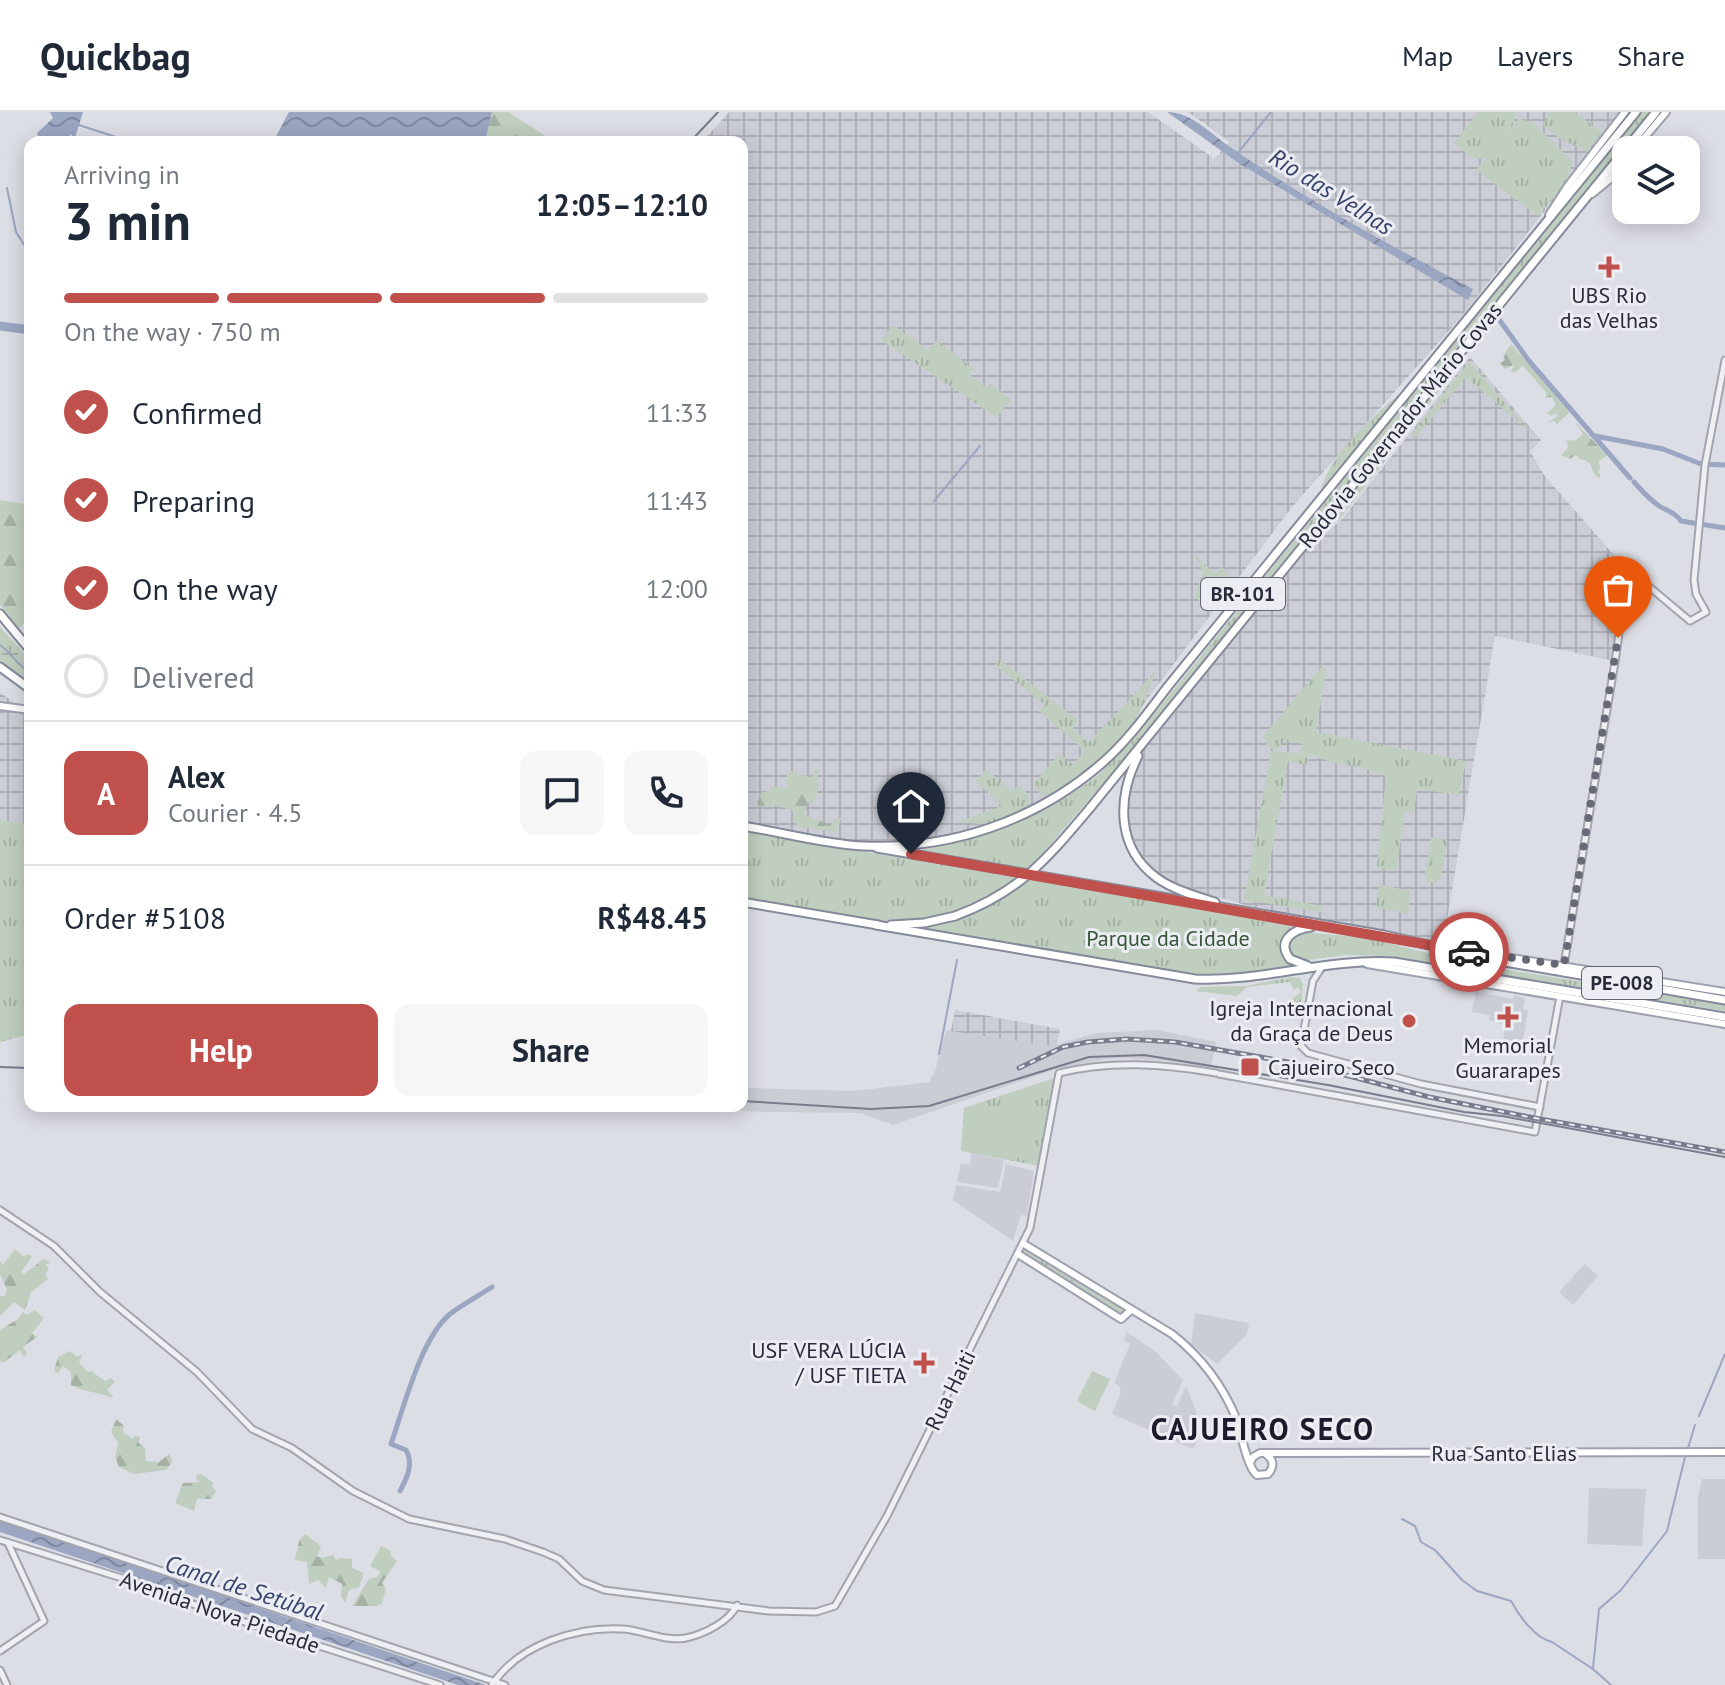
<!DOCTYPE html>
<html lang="en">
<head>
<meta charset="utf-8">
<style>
  body { margin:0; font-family:"PT Sans",sans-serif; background:#f6f6f7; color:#1f2937; height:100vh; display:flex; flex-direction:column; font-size:30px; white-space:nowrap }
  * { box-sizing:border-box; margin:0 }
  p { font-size:26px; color:#747a83 }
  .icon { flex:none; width:44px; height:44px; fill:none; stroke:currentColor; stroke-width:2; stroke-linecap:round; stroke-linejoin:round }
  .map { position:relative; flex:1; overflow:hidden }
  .side { position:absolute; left:24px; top:24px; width:724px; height:976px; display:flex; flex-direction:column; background:#fff; border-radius:16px; box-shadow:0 4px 20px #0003 }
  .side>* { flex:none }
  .controls { position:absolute; left:1612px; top:24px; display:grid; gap:16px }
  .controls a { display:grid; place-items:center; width:88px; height:88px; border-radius:16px; background:#fff; box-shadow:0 4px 20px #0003; font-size:40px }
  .pin { position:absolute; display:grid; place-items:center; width:68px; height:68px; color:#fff; margin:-82px -34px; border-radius:50% 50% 50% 0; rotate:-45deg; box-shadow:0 0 8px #0007 }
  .pin .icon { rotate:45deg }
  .courier { position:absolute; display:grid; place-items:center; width:80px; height:80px; margin:-40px; border:6px solid #c0504b; border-radius:50%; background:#fff; color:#222; box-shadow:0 2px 10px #0007 }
  .head em { font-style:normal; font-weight:800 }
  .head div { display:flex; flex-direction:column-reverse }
  .head { display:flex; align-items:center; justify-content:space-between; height:136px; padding:0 40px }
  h1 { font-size:52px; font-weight:800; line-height:60px }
  .bar { display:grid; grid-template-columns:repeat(4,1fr); gap:12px 8px; align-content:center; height:96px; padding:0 40px }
  .bar i { height:10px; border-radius:6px; background:#e0e1e3 }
  .bar .on { background:#c0504b }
  .bar p { grid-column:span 4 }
  .line { display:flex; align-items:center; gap:20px; padding:0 40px; border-top:2px solid #e0e1e3 }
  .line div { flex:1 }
  .round { display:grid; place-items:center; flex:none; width:84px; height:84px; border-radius:16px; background:#f6f6f7 }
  ol { padding:0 40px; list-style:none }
  li { display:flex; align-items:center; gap:24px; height:88px }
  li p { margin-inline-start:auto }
  li .icon { padding:8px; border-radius:50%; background:#c0504b; color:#fff; stroke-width:4 }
  li:last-child { color:#747a83 }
  li i { width:44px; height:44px; border:4px solid #e0e1e3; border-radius:50% }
  .button { display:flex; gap:16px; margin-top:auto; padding:16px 40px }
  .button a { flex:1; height:92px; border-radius:16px; background:#c0504b; color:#fff; font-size:32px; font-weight:800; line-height:92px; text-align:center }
  .button a+a { background:#f6f6f7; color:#1f2937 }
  header { display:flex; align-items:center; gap:48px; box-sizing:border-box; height:112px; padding:0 40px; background:#fff; border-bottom:2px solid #e0e1e3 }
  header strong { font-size:38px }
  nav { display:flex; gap:44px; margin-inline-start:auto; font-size:28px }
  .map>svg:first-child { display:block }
  .built { fill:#cbcdd6 }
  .industrial { fill:url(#industrial-grid) }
  .grass { fill:url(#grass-tufts) }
  .forest { fill:url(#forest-firs) }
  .wetland { fill:url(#wetland-marsh) }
  .pitch { fill:#bfcebe }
  .water { fill:url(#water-waves) }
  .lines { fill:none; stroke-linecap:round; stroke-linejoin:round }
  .stream { stroke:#9aa6c2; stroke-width:2 }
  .canal { stroke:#9aa6c2; stroke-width:5 }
  .river { stroke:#9aa6c2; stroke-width:9 }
  .minor-casing { stroke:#a2a5ae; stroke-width:9 }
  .major-casing { stroke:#9da1af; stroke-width:10 }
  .highway-casing { stroke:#858a9a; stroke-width:11 }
  .minor { stroke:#eff0f4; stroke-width:5 }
  .major { stroke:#fff; stroke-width:6 }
  .highway { stroke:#fff; stroke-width:7 }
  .tram { stroke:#787c8d; stroke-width:2 }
  .rail-casing { stroke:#787c8d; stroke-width:5 }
  .rail { stroke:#ebedf3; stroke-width:2; stroke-dasharray:6; stroke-linecap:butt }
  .highway-bridge-casing { stroke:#858a9a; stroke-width:11; stroke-linecap:butt }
  .highway-bridge { stroke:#fff; stroke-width:7 }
  .done { stroke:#676a76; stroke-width:8; stroke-dasharray:0 14.4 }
  .route { stroke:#c0504b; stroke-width:10 }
  .poi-dot { fill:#c0504b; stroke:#ebedf3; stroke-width:3 }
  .labels { text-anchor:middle; stroke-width:6; stroke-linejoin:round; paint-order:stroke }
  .shield { fill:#ebedf3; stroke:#626572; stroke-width:2 }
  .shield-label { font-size:20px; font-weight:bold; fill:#282b3a }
  .poi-label { font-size:22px; fill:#282b3a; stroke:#ebedf3 }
  .street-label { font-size:22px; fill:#282b3a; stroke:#ebedf3 }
  .park-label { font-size:22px; fill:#365436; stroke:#ebedf3 }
  .water-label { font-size:24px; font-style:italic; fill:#36436a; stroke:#ebedf3 }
  .district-label { font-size:30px; font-weight:bold; letter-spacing:2px; fill:#1a1c2b; stroke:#ebedf3 }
</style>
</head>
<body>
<header>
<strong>Quickbag</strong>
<nav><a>Map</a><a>Layers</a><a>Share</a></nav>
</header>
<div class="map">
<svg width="1725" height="1573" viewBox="0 0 1725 1573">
  <defs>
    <pattern id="industrial-grid" width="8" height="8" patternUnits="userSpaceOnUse" patternTransform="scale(2)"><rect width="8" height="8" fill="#cbcdd6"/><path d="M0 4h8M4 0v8" fill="none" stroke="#aeb0b8"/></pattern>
    <pattern id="grass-tufts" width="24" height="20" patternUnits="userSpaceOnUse" patternTransform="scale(2)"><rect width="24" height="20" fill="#bfcebe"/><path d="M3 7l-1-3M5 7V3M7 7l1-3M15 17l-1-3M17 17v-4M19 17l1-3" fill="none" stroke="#a4b1a4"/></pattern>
    <pattern id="forest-firs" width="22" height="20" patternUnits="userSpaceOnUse" patternTransform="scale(2)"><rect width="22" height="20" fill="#bfcebe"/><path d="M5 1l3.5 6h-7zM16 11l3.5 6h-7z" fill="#a4b1a4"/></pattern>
    <pattern id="wetland-marsh" width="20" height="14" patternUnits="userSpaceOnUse" patternTransform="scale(2)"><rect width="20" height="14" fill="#bfcebe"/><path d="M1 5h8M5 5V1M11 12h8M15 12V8" fill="none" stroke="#a4b1a4"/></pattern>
    <pattern id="water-waves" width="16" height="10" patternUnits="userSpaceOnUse" patternTransform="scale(2)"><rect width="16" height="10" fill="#9aa6c2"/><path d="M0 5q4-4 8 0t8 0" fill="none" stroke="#7e879f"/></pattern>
  </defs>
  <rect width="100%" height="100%" fill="#dcdee5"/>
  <g class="built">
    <polygon points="1476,880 1513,887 1514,883 1525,886 1523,897 1528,898 1522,934 1503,930 1505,913 1489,908 1489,903 1472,900"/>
    <polygon points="946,918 1050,934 1097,921 1157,918 1216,930 1211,956 1166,949 1126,946 1105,947 1056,957 893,1013 861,1001 766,1000 649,994 742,994 742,976 854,979 930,970 931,964 934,963"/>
    <polygon points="971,1041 1004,1048 998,1076 957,1070 961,1051 970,1053"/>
    <polygon points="1006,1052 1034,1059 1027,1104 1021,1103 1013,1129 953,1088 956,1073 1000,1080"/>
    <polygon points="1585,1152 1598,1164 1573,1193 1559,1180"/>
    <polygon points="1195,1201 1248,1211 1249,1216 1246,1223 1217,1252 1191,1232"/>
    <polygon points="1127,1220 1155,1239 1183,1268 1172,1293 1177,1294 1186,1274 1195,1296 1201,1321 1193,1337 1112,1302 1121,1280 1119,1274 1114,1271 1130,1232 1124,1228"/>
    <polygon points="1702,1367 1725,1367 1725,1447 1698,1447 1698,1385"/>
    <polygon points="1589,1376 1646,1377 1642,1434 1587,1432"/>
  </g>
  <g class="industrial">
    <polygon points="729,0 1148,0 1212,45 1212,49 1230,30 1188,0 1623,0 1461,205 1292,395 1115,630 1089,656 1011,708 951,727 882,732 742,714 742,30 702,30"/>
    <polygon points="1470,245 1541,328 1530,339 1544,363 1627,458 1614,549 1495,524 1443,831 1252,795 1158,767 1130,732 1124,685 1137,646 1151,620 1296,442 1318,428 1342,407"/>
    <polygon points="0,580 30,604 30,713 0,708"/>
    <polygon points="955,898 1060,917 1057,932 1050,934 951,919"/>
  </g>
  <g class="grass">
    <path d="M1479,0H1516L1514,8L1500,28L1519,6L1535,12L1573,50L1565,72L1538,104L1476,58L1486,46C1471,49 1464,39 1454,30Z"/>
    <polygon points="1550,0 1574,0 1602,20 1587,40 1559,26 1542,13"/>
    <path d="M1641,0H1652L1465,226L1146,622L1028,758L981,748L916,739C980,727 1040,707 1093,667C1107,656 1119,640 1133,628Z"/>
    <polygon points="893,213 928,238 937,228 973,257 969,262 987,276 991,272 1011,288 997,305 990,301 881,228"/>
    <polygon points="1478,221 1461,251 1339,408 1303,436"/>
    <polygon points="1469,250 1474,255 1533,323 1466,265 1414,327 1411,323"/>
    <path d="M1413,272L1318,390C1321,375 1326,361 1335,348C1347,328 1393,285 1413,272Z"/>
    <polygon points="1194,442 1215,462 1221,455 1229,461 1204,493 1195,485 1203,460"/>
    <path d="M999,547L1078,608L1073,617L1089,630L1156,559C1150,573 1146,589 1139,601C1120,637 1079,666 1045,687L1033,673L1059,642L1073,652L1085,639L1039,599L1045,593L995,553Z"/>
    <path d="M1322,554L1326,556L1316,620L1466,649L1459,683L1417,677L1414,701L1405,700L1396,759L1377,756L1386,664C1362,653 1334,654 1311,642L1306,653L1288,649L1264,783L1322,794L1321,800L1244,788L1271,639L1298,641L1299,644L1303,632L1287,629L1277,637L1268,636L1263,624Z"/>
    <polygon points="986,657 1011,678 1019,674 1026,679 1030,692 995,713 957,710 1002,694 976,669"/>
    <polygon points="0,708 30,713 30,922 0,930"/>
    <path d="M742,719L1297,813C1283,822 1281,832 1285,848L1295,856L1240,865H1194L742,785Z"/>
    <polygon points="1431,725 1447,728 1441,765 1434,772 1427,769 1425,764"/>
    <polygon points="1379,772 1410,779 1408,802 1376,795"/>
    <polygon points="1303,820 1368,826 1471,852 1725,893 1725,899 1384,844 1345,843 1301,849 1290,841 1289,831 1295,823"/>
    <polygon points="1291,865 1300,866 1303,872 1301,892 1297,896 1285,892 1301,880 1298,875 1294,878 1290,870 1247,875 1237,884 1196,879 1201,875 1246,874"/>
    <polygon points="1054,966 1039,1054 961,1039 964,996"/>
    <polygon points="1024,1132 1126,1195 1126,1202 1119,1206 1018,1142"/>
  </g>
  <g class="forest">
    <polygon points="492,0 508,0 555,30 485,30"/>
    <polygon points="1511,232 1570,300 1557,312 1554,309 1548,311 1557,304 1557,301 1551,304 1547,301 1556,293 1552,285 1546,286 1546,280 1523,254 1514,261 1511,259 1514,253 1505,257 1500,251 1505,248 1503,244"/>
    <path d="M1575,310L1607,343L1598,350L1601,355L1598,360L1601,363L1599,366C1587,357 1597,350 1579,347L1576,343L1570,347L1561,343L1568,336L1567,330L1563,329L1576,328L1583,322Z"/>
    <path d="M0,388L30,393C30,421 38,497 20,516L15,515L0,492Z"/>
    <polygon points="815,657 818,657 818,679 812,692 807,691 804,703 831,713 835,706 841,706 837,720 799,715 793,707 795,699 774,693 775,687 770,695 759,694 757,691 762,680 770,679 772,674 790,677 786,671 787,663 791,659 812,666"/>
    <polygon points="15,1137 23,1144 29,1142 31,1145 21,1160 24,1162 44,1147 50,1150 46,1153 49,1157 45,1162 48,1167 31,1180 25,1198 14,1190 0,1204 0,1184 4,1184 7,1178 0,1162 0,1149 3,1153"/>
    <polygon points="35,1198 44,1206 32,1221 37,1225 23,1235 27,1241 24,1245 20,1238 3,1251 0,1248 0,1218 18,1207 23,1200 26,1203"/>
    <path d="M70,1239L77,1245L83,1242L79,1250L87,1260L91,1259L105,1269L111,1266L115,1270L107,1278L113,1284L112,1286C99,1279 84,1281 71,1273V1260L63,1254L58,1261L54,1259L58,1245Z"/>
    <polygon points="116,1307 124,1314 123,1320 133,1327 135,1324 140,1325 138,1330 145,1336 146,1349 159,1350 169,1342 173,1349 166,1358 134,1362 119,1355 115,1345 118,1331 111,1320"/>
    <polygon points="201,1362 214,1371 212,1374 216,1379 211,1387 197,1387 194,1399 175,1391 183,1371 201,1370 197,1368 196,1364"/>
    <polygon points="305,1422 321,1434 317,1444 321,1446 333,1443 336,1448 340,1446 352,1447 352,1456 364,1461 359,1475 349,1478 345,1491 341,1484 342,1472 329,1465 326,1476 318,1468 309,1472 307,1450 295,1448 299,1429"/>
    <polygon points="381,1434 391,1439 390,1443 397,1449 382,1471 386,1477 382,1491 377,1494 352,1494 369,1467 377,1465 381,1460 370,1454"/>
  </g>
  <polygon class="wetland" points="0,515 30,548 30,574 0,551"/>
  <g class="pitch">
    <polygon points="965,1001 1038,1004 1033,1047 961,1037"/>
    <polygon points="1092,1259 1110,1267 1095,1299 1077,1289"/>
  </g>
  <g class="water">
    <polygon points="50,0 83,0 75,26 70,22 70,28 66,30 60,26 60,30 34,30 31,28 39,28 37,21 53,6"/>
    <polygon points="289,0 492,0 485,30 273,30"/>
    <path d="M1167,0C1191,0 1210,21 1230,35C1306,88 1391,134 1473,177L1468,188L1240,52Z"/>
    <polygon points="0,1409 33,1419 486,1573 458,1573 0,1420"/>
  </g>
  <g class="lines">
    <g class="stream">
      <polyline points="79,13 131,30"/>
      <polyline points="1237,42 1271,0"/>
      <polyline points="7,76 16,120 30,142"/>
      <polyline points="934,389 980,334"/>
      <path d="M0,533C12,541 17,554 30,560"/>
      <polyline points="939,942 957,848"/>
      <polyline points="1699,1304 1725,1242"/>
      <polyline points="1688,1336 1695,1313"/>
      <path d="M1402,1407L1415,1414L1421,1430L1435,1438L1462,1468L1477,1479L1511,1489C1519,1504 1535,1526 1552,1530L1593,1557L1611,1573"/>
      <polyline points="1593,1556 1599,1497 1621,1478 1667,1419 1685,1345"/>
    </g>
    <g class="canal">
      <polyline points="1498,206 1529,249 1630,366"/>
      <polyline points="1595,324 1663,337 1701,352 1725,353"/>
      <path d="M1634,370C1642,379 1649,387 1659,394C1667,399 1675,400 1681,409L1725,416"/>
      <path d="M400,1379C407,1366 414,1352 406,1338L391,1332C404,1295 421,1226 450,1202C463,1192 478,1184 492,1175"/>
    </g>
    <polyline class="river" points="0,214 30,218"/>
    <g class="minor-casing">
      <g id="minor">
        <polyline points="1628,457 1690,509 1706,500 1696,482 1694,468 1705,353 1725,248"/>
        <polyline points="1564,853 1615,550 1628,457"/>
        <polyline points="1322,855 1313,869 1301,934 1308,941 1421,972 1540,995"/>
        <polyline points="1219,962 1535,1020 1560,884"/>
        <path d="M0,1098L54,1134L100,1180L197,1260L252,1317L292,1336L353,1379L409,1407L505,1427L543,1440L559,1447L582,1469L604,1478L769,1499L816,1500L835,1494L887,1404L1030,1116L1059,961C1112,948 1163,952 1216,961"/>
        <polyline points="0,1405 505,1573"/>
        <polyline points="0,1428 144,1473 211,1499 440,1573"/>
        <polyline points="0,1539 44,1509 8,1431"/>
        <polyline points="0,1558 7,1573"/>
        <path d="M492,1573C519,1532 577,1514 624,1517C644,1519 666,1530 686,1526C704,1522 729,1510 737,1493"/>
      </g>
    </g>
    <g class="major-casing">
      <g id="major">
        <polyline points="1634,38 1666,0"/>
        <polyline points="1592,82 1609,68 1626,48"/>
        <polyline points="1549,103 1567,75 1625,0"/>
        <polyline points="0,594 30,598"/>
        <polyline points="1480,841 1725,880"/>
        <polyline points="1367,852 1725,912"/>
        <path d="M1024,1132L1172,1222C1200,1244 1222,1272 1236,1306C1241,1320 1247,1356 1257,1363L1268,1362C1274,1355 1274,1348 1267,1343"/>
        <polyline points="1018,1142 1121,1207 1131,1198"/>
        <polyline points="1250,1351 1253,1345 1260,1341 1725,1340"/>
      </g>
    </g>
    <g class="highway-casing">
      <g id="highway">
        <polyline points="0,502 30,538"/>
        <polyline points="0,555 30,577"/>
        <polyline points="28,598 30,600"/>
        <path d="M1138,644C1117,686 1116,736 1157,766C1174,778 1196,784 1215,790"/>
        <polyline points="1090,696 1656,0"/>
        <path d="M742,714C781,720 824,732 863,734C950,738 1035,709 1101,652C1127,630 1148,600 1169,573L1636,0"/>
        <polyline points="877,736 1384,823 1505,850 1725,888"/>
        <polyline points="742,790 878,813"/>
        <path d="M876,813L1195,867C1263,870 1326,846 1394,850L1725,905"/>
        <polyline points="891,813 924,811 955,804"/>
        <path d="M1308,854L1290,847C1276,829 1293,817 1311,815"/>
      </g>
    </g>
    <use href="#minor" class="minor"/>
    <use href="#major" class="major"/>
    <use href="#highway" class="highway"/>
    <g class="tram">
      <polyline points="690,30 718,0"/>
      <polyline points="0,955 30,956"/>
      <polyline points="742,989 871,997 929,994 1089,945 1144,943 1328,973 1464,1000 1502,1004 1725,1045"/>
    </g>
    <g class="rail-casing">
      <polyline id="rail" points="1019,956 1063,935 1088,930 1127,927 1175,930 1311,954 1429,985 1529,1005 1725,1040"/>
    </g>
    <use href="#rail" class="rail"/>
    <g class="highway-bridge-casing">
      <path id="highway-bridge" d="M955,804C1020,780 1047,747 1090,696"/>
    </g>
    <use href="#highway-bridge" class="highway-bridge"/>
  </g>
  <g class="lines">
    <polyline class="done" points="1469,840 1564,853 1618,526"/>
    <polyline class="route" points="911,742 1469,840"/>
  </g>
  <g class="poi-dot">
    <path d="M1605 143h8v8h8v8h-8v8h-8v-8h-8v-8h8z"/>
    <path d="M1504 893h8v8h8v8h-8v8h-8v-8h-8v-8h8z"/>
    <circle cx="1409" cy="909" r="8"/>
    <rect x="1240" y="945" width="20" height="20" rx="4"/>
    <path d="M920 1239h8v8h8v8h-8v8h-8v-8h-8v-8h8z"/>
  </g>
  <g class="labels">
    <g class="shield">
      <rect x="1201" y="466" width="84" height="32" rx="6"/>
      <rect x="1582" y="855" width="80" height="32" rx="6"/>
    </g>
    <g class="shield-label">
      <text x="1243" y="489">BR-101</text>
      <text x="1622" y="878">PE-008</text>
    </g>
    <g class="poi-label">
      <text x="1609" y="191">UBS Rio<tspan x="1609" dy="25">das Velhas</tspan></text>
      <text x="1393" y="904" text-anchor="end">Igreja Internacional<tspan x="1393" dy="25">da Graça de Deus</tspan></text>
      <text x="1508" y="941">Memorial<tspan x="1508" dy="25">Guararapes</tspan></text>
      <text x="1268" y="963" text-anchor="start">Cajueiro Seco</text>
      <text x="906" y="1246" text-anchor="end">USF VERA LÚCIA<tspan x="906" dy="25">/ USF TIETA</tspan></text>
    </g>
    <g class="street-label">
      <text transform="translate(1400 313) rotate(-51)" y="8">Rodovia Governador Mário Covas</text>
      <text transform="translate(950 1278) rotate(-64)" y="8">Rua Haiti</text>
      <text x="1504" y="1349">Rua Santo Elias</text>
      <text transform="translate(220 1500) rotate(19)" y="8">Avenida Nova Piedade</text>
    </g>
    <g class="park-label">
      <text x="1168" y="834">Parque da Cidade</text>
    </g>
    <g class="water-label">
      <text transform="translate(1331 80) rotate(32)" y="8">Rio das Velhas</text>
      <text transform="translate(244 1476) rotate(18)" y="8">Canal de Setúbal</text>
    </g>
    <g class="district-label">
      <text x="1263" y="1328">CAJUEIRO SECO</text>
    </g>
  </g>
</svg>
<div class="controls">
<a><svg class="icon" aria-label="layers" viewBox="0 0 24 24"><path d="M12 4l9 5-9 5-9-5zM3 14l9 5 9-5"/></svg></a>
</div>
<div class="pin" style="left:1618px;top:526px;background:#ea580c"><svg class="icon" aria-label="bag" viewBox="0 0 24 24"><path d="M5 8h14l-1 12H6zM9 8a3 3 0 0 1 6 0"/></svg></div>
<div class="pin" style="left:911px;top:742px;background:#1f2937"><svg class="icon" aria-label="home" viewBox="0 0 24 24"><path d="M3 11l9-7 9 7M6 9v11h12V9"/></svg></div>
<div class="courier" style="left:1469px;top:840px"><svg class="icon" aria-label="car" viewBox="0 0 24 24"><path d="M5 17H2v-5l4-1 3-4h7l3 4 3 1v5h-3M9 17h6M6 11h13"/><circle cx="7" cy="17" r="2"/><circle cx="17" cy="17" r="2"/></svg></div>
<section class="side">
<div class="head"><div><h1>3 min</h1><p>Arriving in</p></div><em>12:05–12:10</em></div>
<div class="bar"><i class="on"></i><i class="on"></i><i class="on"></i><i></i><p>On the way · 750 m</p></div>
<ol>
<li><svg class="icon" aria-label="check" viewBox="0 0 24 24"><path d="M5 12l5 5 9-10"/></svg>Confirmed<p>11:33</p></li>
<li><svg class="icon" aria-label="check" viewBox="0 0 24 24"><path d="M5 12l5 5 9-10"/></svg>Preparing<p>11:43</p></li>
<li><svg class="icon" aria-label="check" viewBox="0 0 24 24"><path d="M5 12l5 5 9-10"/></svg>On the way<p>12:00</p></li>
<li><i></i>Delivered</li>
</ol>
<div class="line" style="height:144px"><b class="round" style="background:#c0504b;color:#fff">A</b><div><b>Alex</b><p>Courier · 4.5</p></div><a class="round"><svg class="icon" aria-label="chat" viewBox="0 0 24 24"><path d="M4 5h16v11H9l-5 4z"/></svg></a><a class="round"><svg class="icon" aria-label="phone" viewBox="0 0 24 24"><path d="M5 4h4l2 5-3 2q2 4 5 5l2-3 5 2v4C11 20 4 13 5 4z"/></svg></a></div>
<div class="line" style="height:104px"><div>Order #5108</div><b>R$48.45</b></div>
<div class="button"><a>Help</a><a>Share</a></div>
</section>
</div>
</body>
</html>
